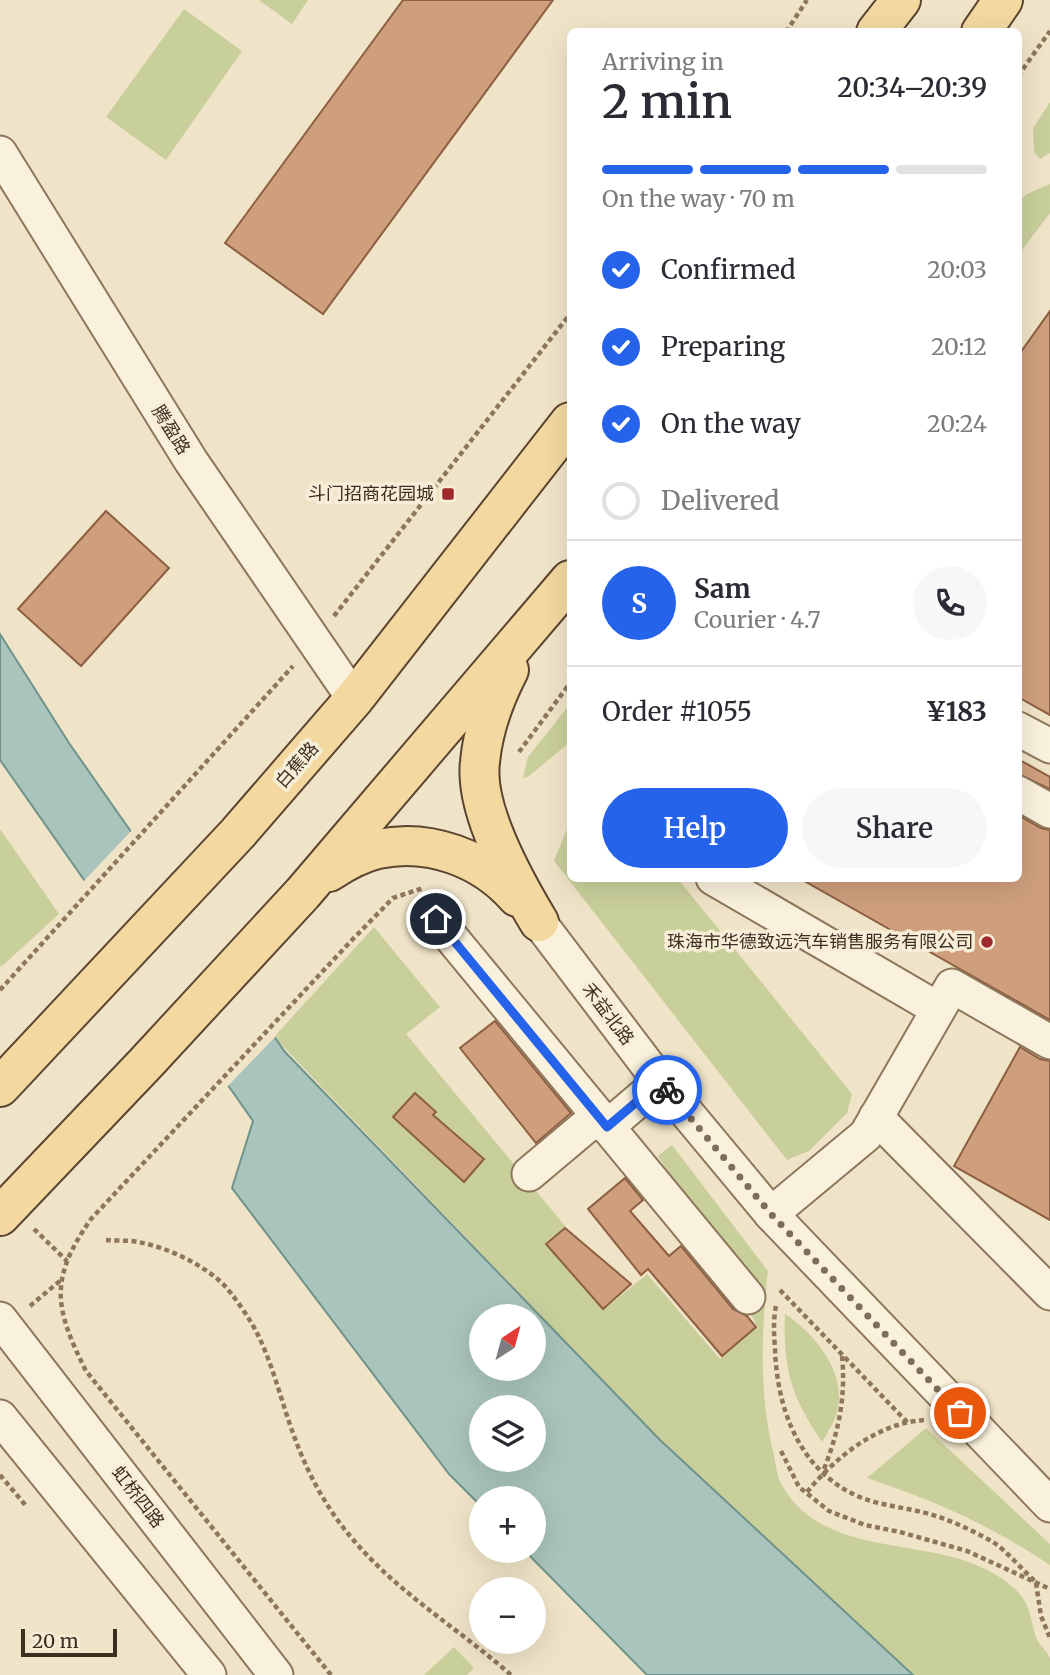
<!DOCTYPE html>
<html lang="en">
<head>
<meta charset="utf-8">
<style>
  body { margin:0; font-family:Merriweather,"Noto Sans SC",serif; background:#f7f7f7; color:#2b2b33; height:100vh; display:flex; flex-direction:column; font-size:26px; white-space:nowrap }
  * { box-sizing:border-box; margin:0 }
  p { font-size:23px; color:#7c7c81 }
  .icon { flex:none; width:38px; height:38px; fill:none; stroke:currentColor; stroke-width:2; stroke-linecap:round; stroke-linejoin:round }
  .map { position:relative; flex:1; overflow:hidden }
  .sheet { position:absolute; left:567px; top:28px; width:455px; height:854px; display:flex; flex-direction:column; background:#fff; border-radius:10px; box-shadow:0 7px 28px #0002 }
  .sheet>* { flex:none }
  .needle { width:46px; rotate:36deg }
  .fabs { position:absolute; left:469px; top:1304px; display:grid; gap:14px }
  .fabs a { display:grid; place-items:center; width:77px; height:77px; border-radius:50%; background:#fff; box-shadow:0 7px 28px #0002; font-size:35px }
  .scale { position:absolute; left:21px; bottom:18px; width:96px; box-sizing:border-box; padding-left:7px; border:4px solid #3d2e20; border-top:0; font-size:19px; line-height:24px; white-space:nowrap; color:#3d2e20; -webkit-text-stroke:5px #f7eed8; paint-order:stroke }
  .pin { position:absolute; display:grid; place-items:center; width:60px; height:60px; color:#fff; margin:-30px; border:4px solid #fff; border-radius:50%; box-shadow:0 2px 7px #0007 }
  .courier { position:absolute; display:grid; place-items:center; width:70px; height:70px; margin:-35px; border:5px solid #2563eb; border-radius:50%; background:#fff; color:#222; box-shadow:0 2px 9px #0007 }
  .headline em { font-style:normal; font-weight:600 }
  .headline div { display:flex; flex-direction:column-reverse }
  .headline { display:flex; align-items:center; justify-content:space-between; height:119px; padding:0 35px }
  h1 { font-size:46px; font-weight:600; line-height:52px }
  .bar { display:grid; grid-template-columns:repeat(4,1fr); gap:10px 7px; align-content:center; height:84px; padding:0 35px }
  .bar i { height:9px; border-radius:5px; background:#e1e1e2 }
  .bar .active { background:#2563eb }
  .bar p { grid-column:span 4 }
  .line { display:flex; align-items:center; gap:18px; padding:0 35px; border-top:2px solid #e1e1e2 }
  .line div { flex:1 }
  .round { display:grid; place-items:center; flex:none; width:74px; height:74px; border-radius:37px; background:#f7f7f7 }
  ol { padding:0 35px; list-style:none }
  li { display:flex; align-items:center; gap:21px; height:77px }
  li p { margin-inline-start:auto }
  li .icon { padding:7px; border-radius:50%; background:#2563eb; color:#fff; stroke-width:4 }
  li:last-child { color:#7c7c81 }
  li i { width:38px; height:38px; border:4px solid #e1e1e2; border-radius:50% }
  .action { display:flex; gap:14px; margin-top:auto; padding:14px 35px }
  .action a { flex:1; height:80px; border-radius:42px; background:#2563eb; color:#fff; font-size:28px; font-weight:600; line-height:80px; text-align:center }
  .action a+a { background:#f7f7f7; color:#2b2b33 }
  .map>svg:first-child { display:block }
  .green { fill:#c9cf9b }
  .water { fill:#a9c4bc; stroke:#6f938a; stroke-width:2; fill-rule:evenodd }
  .pier { fill:#f0e4c8 }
  .building { fill:#cf9f7d; stroke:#8d5f41; stroke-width:2 }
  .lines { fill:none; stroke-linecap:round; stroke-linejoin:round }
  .minor-casing { stroke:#8d765c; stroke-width:37 }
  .major-casing { stroke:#5b4430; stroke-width:42 }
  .path { stroke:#8d765c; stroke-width:4.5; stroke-dasharray:5 3.5; stroke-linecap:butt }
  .minor { stroke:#faf1dc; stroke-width:33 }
  .major { stroke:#f3d9a0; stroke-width:38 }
  .path-bridge { stroke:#8d765c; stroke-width:4.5; stroke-dasharray:5 3.5; stroke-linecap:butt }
  .done { stroke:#7c6e5b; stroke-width:7; stroke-dasharray:0 12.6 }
  .route { stroke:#2563eb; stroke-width:9 }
  .poi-dot { fill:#9e2a2b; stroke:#f7eed8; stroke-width:2.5 }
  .labels { text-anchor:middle; stroke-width:7; stroke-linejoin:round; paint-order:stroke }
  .street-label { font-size:18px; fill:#3d2e20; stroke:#f7eed8 }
  .poi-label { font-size:18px; fill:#3d2e20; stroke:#f7eed8; text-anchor:end }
</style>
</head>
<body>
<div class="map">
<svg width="1050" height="1675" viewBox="0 0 1050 1675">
  <rect width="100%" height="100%" fill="#f0e4c8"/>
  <g class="green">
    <polygon points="259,0 308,0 292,24"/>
    <polygon points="184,9 242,51 166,160 106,117"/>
    <polygon points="1050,102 1050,153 1040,159 1034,152 1033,128"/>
    <polygon points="1050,184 1050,213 1019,254 1019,201 1027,194"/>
    <polygon points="570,704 570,742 528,777 523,778 528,757"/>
    <polygon points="570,822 570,878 678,879 852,1094 847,1113 809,1151 787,1160 554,861"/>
    <polygon points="0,829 59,914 1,967 0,964"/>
    <path d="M374,927L440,1007L406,1034L566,1227L549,1242L607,1307L647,1274L720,1359L757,1327L737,1282L658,1156L672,1145L768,1271C761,1332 759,1395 774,1456C776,1466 777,1478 783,1487C827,1560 927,1535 993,1573C1003,1579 1015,1587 1022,1597C1031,1609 1031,1623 1036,1637C1038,1645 1048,1651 1050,1659C1050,1663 1050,1670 1050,1675H913L659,1439L274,1037Z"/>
    <path d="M785,1314C813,1332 846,1371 838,1408C836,1420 828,1432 822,1442C791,1396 783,1369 785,1314Z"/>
    <path d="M926,1428L1050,1544V1565C990,1525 935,1501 867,1478Z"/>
    <polygon points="454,1647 474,1668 467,1675 424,1675"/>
  </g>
  <path class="water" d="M0,634L69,743L285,1052L659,1439L913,1675H647L525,1551L534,1550V1498H481V1506L449,1474L232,1188L253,1121L0,760ZM481,1316H534V1368H481ZM481,1407H534V1460H481Z"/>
  <polygon class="pier" points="133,829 277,1035 226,1088 82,883"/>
  <g class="building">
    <polygon points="403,0 553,0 323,314 225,243"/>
    <polygon points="1050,311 1050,715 1018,697 1018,356"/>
    <polygon points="106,511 169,568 81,666 18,609"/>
    <polygon points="1018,759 1050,777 1050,789 1018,774"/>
    <polygon points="1018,815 1041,828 1050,830 1050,1020 799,878 1018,878"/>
    <polygon points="495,1021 571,1113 536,1143 460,1048"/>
    <polygon points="1020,1047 1040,1059 1050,1061 1050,1220 954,1166"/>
    <polygon points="415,1093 436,1112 433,1115 484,1159 464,1182 393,1117"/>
    <polygon points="625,1178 643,1200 630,1211 669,1256 681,1246 733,1309 747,1316 756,1327 722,1356 648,1269 641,1275 588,1209"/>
    <polygon points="565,1228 631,1284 603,1309 546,1244"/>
  </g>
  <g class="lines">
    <g class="minor-casing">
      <g id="minor">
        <polyline points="0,153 191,461 354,699"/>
        <polyline points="1018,729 1050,746"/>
        <polyline points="1018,793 1050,811"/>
        <polyline points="713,878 938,1009"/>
        <polyline points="436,919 748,1297"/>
        <polyline points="539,922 652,1071 771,1214 1050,1505"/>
        <polyline points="876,1117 1050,1293"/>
        <polyline points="607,1127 660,1082"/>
        <polyline points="529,1174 598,1116"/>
        <polyline points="771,1214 866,1135 952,986 1050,1042"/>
        <polyline points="0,1319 276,1675"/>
        <polyline points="0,1417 209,1675"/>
      </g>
    </g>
    <g class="major-casing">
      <g id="major">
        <polyline points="876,32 901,0"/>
        <polyline points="981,32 1003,0"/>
        <path d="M509,670C494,699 483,730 480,762C474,810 515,882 539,922"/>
        <path d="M329,872C344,862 360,853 378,849C429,838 483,858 517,897"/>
        <polyline points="0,1087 238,833 354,699 570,422"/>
        <polyline points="0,1216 145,1064 303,893 570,580"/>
      </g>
    </g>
    <g class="path">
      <polyline points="786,32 807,0"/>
      <polyline points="1018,76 1050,31"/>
      <polyline points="334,616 570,314"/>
      <polyline points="519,752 570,683"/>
      <polyline points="0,990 293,666"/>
      <polyline points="34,1229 67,1261"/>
      <path d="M106,1240C116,1241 128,1240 138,1242C166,1247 201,1263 223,1284C233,1294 249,1318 256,1331C273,1364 281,1401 294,1436C307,1472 326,1508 351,1537C396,1592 458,1628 511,1675"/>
      <polyline points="780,1290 908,1423"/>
      <polyline points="30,1306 61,1280"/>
      <polyline points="781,1451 799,1487 829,1511 865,1525 900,1532 967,1551 1050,1589"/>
      <path d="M824,1469C839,1431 846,1396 842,1355"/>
      <polyline points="0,1475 27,1507"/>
      <path d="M807,1492C830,1464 862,1436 898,1425C906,1422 916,1421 925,1420"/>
      <polyline points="1036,1583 1041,1616 1050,1638"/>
      <path d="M331,1675L86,1371C54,1307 49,1279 91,1219L352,940L393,898L423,888"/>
    </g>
    <use href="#minor" class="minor"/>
    <use href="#major" class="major"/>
    <path class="path-bridge" d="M776,1306C773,1320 774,1334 775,1349C777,1406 797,1465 851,1493C878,1507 911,1507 939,1517C957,1523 977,1533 993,1542C1008,1552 1022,1570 1036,1582"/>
  </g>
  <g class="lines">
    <polyline class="done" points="667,1090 771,1214 960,1413"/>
    <polyline class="route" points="436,919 607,1127 660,1082 667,1090"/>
  </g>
  <g class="poi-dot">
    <rect x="441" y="487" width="14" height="14" rx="3.5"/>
    <circle cx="987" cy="942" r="7"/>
  </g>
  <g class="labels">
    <g class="street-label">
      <text transform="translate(171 430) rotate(58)" y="6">腾盈路</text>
      <text transform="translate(297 765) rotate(-49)" y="6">白蕉路</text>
      <text transform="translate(608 1014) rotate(53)" y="6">禾益北路</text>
      <text transform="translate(138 1497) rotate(52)" y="6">虹桥四路</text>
    </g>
    <g class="poi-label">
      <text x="434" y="500">斗门招商花园城</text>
      <text x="973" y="948">珠海市华德致远汽车销售服务有限公司</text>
    </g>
  </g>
</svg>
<div class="fabs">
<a><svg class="needle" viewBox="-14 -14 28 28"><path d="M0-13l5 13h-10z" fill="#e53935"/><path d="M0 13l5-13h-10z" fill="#7c7c81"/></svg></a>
<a><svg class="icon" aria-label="layers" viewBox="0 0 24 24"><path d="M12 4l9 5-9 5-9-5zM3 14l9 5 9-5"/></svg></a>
<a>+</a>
<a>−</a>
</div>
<div class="scale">20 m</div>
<div class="pin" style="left:960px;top:1413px;background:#ea580c"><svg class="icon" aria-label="bag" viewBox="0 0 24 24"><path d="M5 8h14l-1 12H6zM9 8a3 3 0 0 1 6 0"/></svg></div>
<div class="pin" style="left:436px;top:919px;background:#1f2937"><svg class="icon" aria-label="home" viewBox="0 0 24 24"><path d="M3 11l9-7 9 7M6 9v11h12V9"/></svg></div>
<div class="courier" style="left:667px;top:1090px"><svg class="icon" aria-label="bike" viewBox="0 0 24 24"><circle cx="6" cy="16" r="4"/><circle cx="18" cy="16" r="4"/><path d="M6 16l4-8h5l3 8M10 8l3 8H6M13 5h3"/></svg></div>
<section class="sheet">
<div class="headline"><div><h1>2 min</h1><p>Arriving in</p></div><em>20:34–20:39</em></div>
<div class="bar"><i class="active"></i><i class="active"></i><i class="active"></i><i></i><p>On the way · 70 m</p></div>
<ol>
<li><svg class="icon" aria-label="check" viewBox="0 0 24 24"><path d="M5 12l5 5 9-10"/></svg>Confirmed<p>20:03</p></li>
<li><svg class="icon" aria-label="check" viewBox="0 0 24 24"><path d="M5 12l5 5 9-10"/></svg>Preparing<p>20:12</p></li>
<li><svg class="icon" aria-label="check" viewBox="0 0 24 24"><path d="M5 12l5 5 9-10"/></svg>On the way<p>20:24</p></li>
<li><i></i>Delivered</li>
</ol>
<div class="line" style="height:126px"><b class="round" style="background:#2563eb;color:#fff">S</b><div><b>Sam</b><p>Courier · 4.7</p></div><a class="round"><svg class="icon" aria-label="phone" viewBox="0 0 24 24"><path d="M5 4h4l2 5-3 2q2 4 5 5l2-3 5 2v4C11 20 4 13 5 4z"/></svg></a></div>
<div class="line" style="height:91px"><div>Order #1055</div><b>¥183</b></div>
<div class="action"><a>Help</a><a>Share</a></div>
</section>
</div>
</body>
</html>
